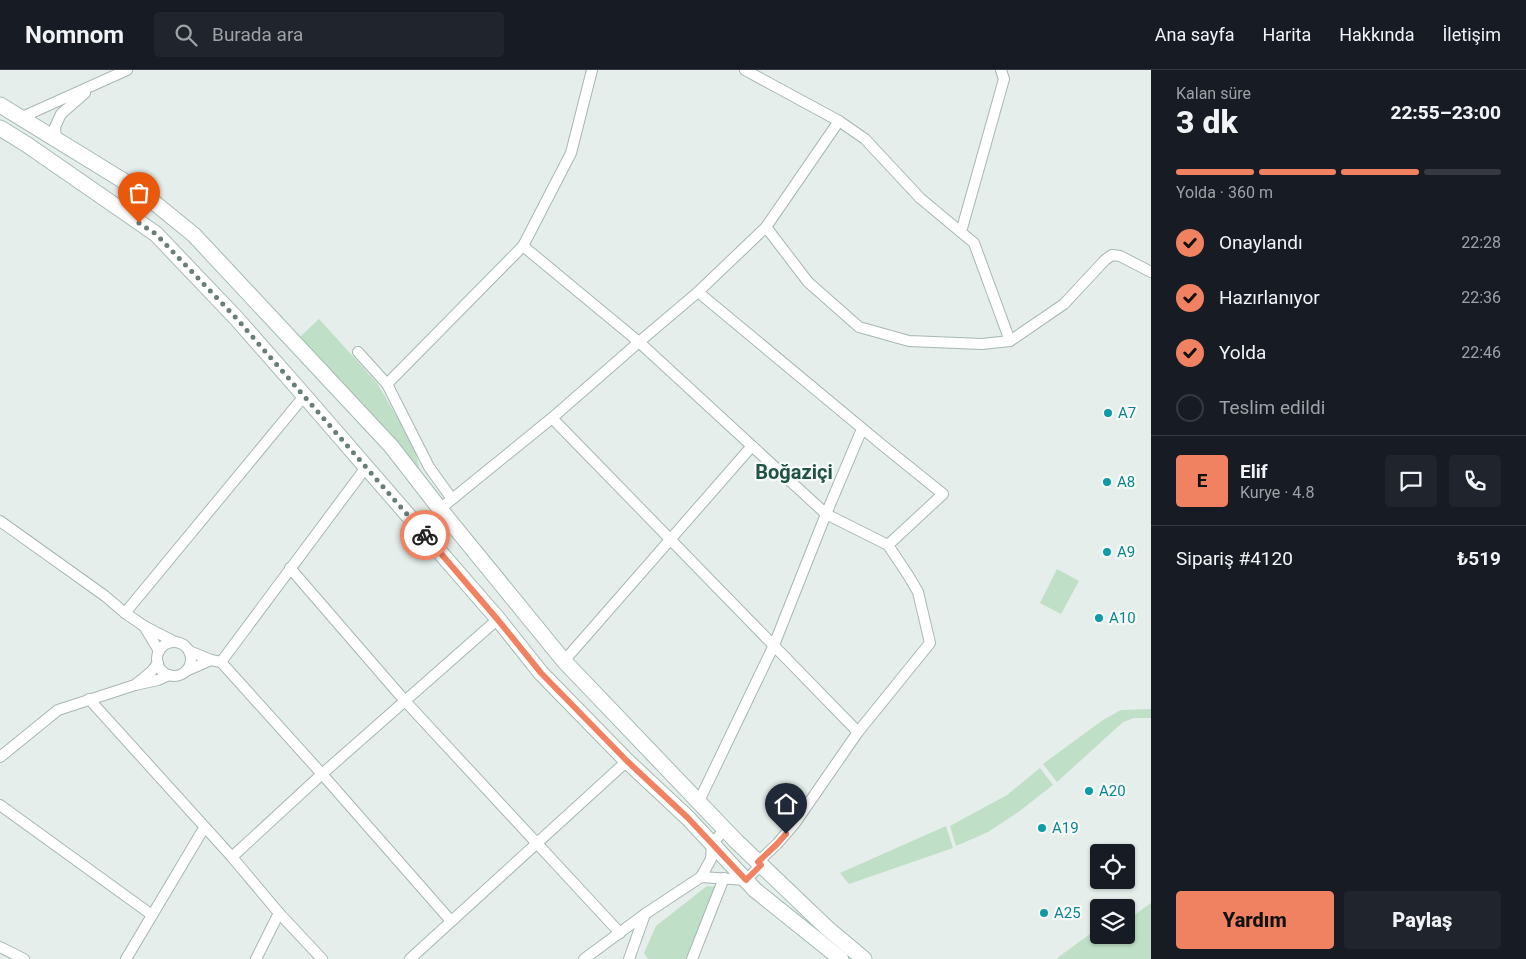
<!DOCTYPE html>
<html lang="tr">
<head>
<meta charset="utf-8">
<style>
  body { margin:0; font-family:Roboto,sans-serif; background:#20242c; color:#f1f3f6; height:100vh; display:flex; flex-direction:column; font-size:19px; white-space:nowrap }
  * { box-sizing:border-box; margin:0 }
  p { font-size:16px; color:#9ea1a6 }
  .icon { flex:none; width:28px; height:28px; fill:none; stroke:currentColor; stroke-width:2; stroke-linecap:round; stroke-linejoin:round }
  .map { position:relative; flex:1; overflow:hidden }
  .details { display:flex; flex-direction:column; background:#171b24; width:375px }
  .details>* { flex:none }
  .tools { position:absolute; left:1090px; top:774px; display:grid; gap:10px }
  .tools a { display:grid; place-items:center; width:45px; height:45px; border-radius:5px; background:#171b24; box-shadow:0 1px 4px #0004; font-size:25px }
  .pin { position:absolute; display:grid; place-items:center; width:42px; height:42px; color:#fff; margin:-51px -21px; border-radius:50% 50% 50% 0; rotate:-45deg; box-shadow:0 0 5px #0007 }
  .pin .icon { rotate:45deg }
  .courier { position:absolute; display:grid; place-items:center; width:50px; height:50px; margin:-25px; border:4px solid #f18261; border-radius:50%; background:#fff; color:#222; box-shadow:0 1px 6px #0007 }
  .head em { font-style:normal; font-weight:800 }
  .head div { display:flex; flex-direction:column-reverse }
  .head { display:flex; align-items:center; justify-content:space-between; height:85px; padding:0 25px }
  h1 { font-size:32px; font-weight:800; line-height:38px }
  .bar { display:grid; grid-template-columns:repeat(4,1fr); gap:8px 5px; align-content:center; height:60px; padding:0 25px }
  .bar i { height:6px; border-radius:4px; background:#363941 }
  .bar .on { background:#f18261 }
  .bar p { grid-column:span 4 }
  .line { display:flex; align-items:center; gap:12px; padding:0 25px; border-top:1px solid #363941 }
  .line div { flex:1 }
  .round { display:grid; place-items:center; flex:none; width:52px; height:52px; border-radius:5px; background:#20242c }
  ol { padding:0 25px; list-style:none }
  li { display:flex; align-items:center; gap:15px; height:55px }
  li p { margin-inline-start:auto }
  li .icon { padding:5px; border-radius:50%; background:#f18261; color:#111; stroke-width:4 }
  li:last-child { color:#9ea1a6 }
  li i { width:28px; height:28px; border:2px solid #363941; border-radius:50% }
  .primary-button { display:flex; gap:10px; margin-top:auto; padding:10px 25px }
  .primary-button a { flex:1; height:58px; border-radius:5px; background:#f18261; color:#111; font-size:20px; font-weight:800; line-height:58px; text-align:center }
  .primary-button a+a { background:#20242c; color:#f1f3f6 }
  header { display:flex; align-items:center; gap:30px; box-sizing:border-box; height:70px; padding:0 25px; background:#171b24; border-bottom:1px solid #363941 }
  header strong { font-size:24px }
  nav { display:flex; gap:28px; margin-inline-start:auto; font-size:18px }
  .search { width:350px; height:45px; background:#20242c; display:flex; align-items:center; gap:12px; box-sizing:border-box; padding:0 18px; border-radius:5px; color:#9ea1a6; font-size:19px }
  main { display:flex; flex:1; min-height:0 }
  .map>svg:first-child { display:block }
  .green { fill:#bfdfc7 }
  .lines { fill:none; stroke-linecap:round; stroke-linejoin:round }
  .minor-casing { stroke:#a7b7b1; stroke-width:12 }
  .secondary-casing { stroke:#a4bab2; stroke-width:17 }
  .minor { stroke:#fff; stroke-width:10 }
  .secondary { stroke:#fff; stroke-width:15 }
  .done { stroke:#687e76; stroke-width:5; stroke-dasharray:0 9 }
  .route { stroke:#f18261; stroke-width:6 }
  .culture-dot { fill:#0f9aa8; stroke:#f6faf8; stroke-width:2 }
  .labels { text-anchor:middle; stroke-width:4.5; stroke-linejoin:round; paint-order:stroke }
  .culture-label { font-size:15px; fill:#0d838f; stroke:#f6faf8; text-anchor:start }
  .district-label { font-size:20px; font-weight:bold; fill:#205346; stroke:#f6faf8 }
</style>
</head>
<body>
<header>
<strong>Nomnom</strong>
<div class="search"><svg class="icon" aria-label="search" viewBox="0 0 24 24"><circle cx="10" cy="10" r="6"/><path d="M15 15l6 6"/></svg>Burada ara</div>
<nav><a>Ana sayfa</a><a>Harita</a><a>Hakkında</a><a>İletişim</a></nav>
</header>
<main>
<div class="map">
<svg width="1151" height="889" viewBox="0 0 1151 889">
  <rect width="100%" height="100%" fill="#e5eeea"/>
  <g class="green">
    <polygon points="319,249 377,313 414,376 420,401 299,268"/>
    <polygon points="1057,499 1079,511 1061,544 1040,533"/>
    <polygon points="1151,639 1151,648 1134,648 1123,652 1057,712 1043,694 1103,650 1121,640"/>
    <polygon points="1040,698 1053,715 1017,743 988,762 956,776 950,756 1007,725"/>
    <polygon points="946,756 953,778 849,814 840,803"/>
    <polygon points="707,816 716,817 687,889 648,889 644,883 656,856"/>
    <polygon points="1151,833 1151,889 1056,889 1094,861 1100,869 1107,865 1126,865 1126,851"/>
  </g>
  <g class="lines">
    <g class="minor-casing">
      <g id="minor">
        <polyline points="745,0 839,51 766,157"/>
        <polyline points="20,48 127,0"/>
        <polyline points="839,51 865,69 920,128 974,173 1010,271"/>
        <polyline points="56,70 55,57 61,44 85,23"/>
        <polyline points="961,162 1004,9 1001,0"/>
        <polyline points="698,222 881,374 943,424 888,475 826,444 752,376"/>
        <polyline points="358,282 387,314 429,397 452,429"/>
        <polyline points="387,314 523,176 571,83 592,0"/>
        <polyline points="552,348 858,662"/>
        <polyline points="440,439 552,348 639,272 523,176"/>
        <polyline points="0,451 105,526 125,543 144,556"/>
        <polyline points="290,498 405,631 620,863"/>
        <polyline points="125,543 305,325"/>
        <circle cx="174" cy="589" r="17"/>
        <polyline points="159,581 144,556 175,572"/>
        <polyline points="211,590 221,592 367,396"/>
        <polyline points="564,591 752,376 639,272 698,222 766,157 808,212 859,257 909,271 982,274 1010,271 1064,234 1105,190 1112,185 1120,186 1151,202"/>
        <polyline points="221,592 322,704 451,851"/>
        <polyline points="158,593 151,602 135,615 158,610 169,605"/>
        <polyline points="186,601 211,590 189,581"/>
        <polyline points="89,629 232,787 279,843 322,889"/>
        <polyline points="0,687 58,640 135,615"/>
        <polyline points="699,731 774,575 826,444 862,359"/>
        <polyline points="0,735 152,845"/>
        <polyline points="232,787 322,704 498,549"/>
        <polyline points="758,792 777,774 795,753 858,662 930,573 918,522 908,505 888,475"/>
        <polyline points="701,807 711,789 712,774 725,759"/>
        <polyline points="0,877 24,889"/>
        <polyline points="126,889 204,758"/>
        <polyline points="256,889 279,843"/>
        <polyline points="410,889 627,691"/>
        <polyline points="584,889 645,844 701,807 746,810 761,795"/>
        <polyline points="629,889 645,844"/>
        <polyline points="692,889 724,808"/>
      </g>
    </g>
    <g class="secondary-casing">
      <g id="secondary">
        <polyline points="0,35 140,121 194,165 391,376 440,439 564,591 736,771 827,858 864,889"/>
        <polyline points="0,58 26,74 156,164 237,249 302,323 498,549 541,603 627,691 688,748 755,820 841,889"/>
      </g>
    </g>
    <use href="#minor" class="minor"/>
    <use href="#secondary" class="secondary"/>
  </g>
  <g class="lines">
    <polyline class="done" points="139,153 156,164 237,249 425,465"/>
    <polyline class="route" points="425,465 498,550 541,603 627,691 688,748 746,810 761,795 758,792 777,774 786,764"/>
  </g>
  <g class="culture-dot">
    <circle cx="1108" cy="343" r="5"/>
    <circle cx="1107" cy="412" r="5"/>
    <circle cx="1107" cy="482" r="5"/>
    <circle cx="1099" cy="548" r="5"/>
    <circle cx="1089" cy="721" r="5"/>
    <circle cx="1042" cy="758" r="5"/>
    <circle cx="1044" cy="843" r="5"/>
  </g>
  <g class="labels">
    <g class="culture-label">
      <text x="1118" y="348">A7</text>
      <text x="1117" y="417">A8</text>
      <text x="1117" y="487">A9</text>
      <text x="1109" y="553">A10</text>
      <text x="1099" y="726">A20</text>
      <text x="1052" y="763">A19</text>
      <text x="1054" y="848">A25</text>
    </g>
    <g class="district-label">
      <text x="794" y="409">Boğaziçi</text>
    </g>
  </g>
</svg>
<div class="tools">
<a><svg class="icon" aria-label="locate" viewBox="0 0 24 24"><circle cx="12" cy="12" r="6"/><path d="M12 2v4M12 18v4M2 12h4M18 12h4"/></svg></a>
<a><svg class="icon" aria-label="layers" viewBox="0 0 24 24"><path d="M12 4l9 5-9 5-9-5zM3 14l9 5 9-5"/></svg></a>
</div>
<div class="pin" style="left:139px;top:153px;background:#ea580c"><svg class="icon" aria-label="bag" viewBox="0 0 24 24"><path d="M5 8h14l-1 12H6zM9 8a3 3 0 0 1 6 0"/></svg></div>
<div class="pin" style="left:786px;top:764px;background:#1f2937"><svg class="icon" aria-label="home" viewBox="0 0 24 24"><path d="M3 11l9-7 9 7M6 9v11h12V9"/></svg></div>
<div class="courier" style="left:425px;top:465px"><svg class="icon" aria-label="bike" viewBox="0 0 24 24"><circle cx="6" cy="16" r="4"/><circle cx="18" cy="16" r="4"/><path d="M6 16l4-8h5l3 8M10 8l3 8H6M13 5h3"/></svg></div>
</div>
<section class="details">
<div class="head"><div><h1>3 dk</h1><p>Kalan süre</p></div><em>22:55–23:00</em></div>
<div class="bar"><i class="on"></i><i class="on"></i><i class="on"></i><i></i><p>Yolda · 360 m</p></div>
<ol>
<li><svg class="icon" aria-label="check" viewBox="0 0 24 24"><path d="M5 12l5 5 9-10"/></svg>Onaylandı<p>22:28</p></li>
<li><svg class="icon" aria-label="check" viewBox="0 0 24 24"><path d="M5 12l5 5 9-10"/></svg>Hazırlanıyor<p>22:36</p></li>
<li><svg class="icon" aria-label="check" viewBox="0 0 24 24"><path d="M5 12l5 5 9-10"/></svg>Yolda<p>22:46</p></li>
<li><i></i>Teslim edildi</li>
</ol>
<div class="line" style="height:90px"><b class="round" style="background:#f18261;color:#111">E</b><div><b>Elif</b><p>Kurye · 4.8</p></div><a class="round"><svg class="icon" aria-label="chat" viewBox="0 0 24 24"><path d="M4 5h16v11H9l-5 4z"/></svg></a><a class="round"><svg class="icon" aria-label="phone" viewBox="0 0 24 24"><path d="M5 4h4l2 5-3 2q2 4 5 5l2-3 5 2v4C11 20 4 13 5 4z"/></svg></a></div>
<div class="line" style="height:65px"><div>Sipariş #4120</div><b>₺519</b></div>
<div class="primary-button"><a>Yardım</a><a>Paylaş</a></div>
</section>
</main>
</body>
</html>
